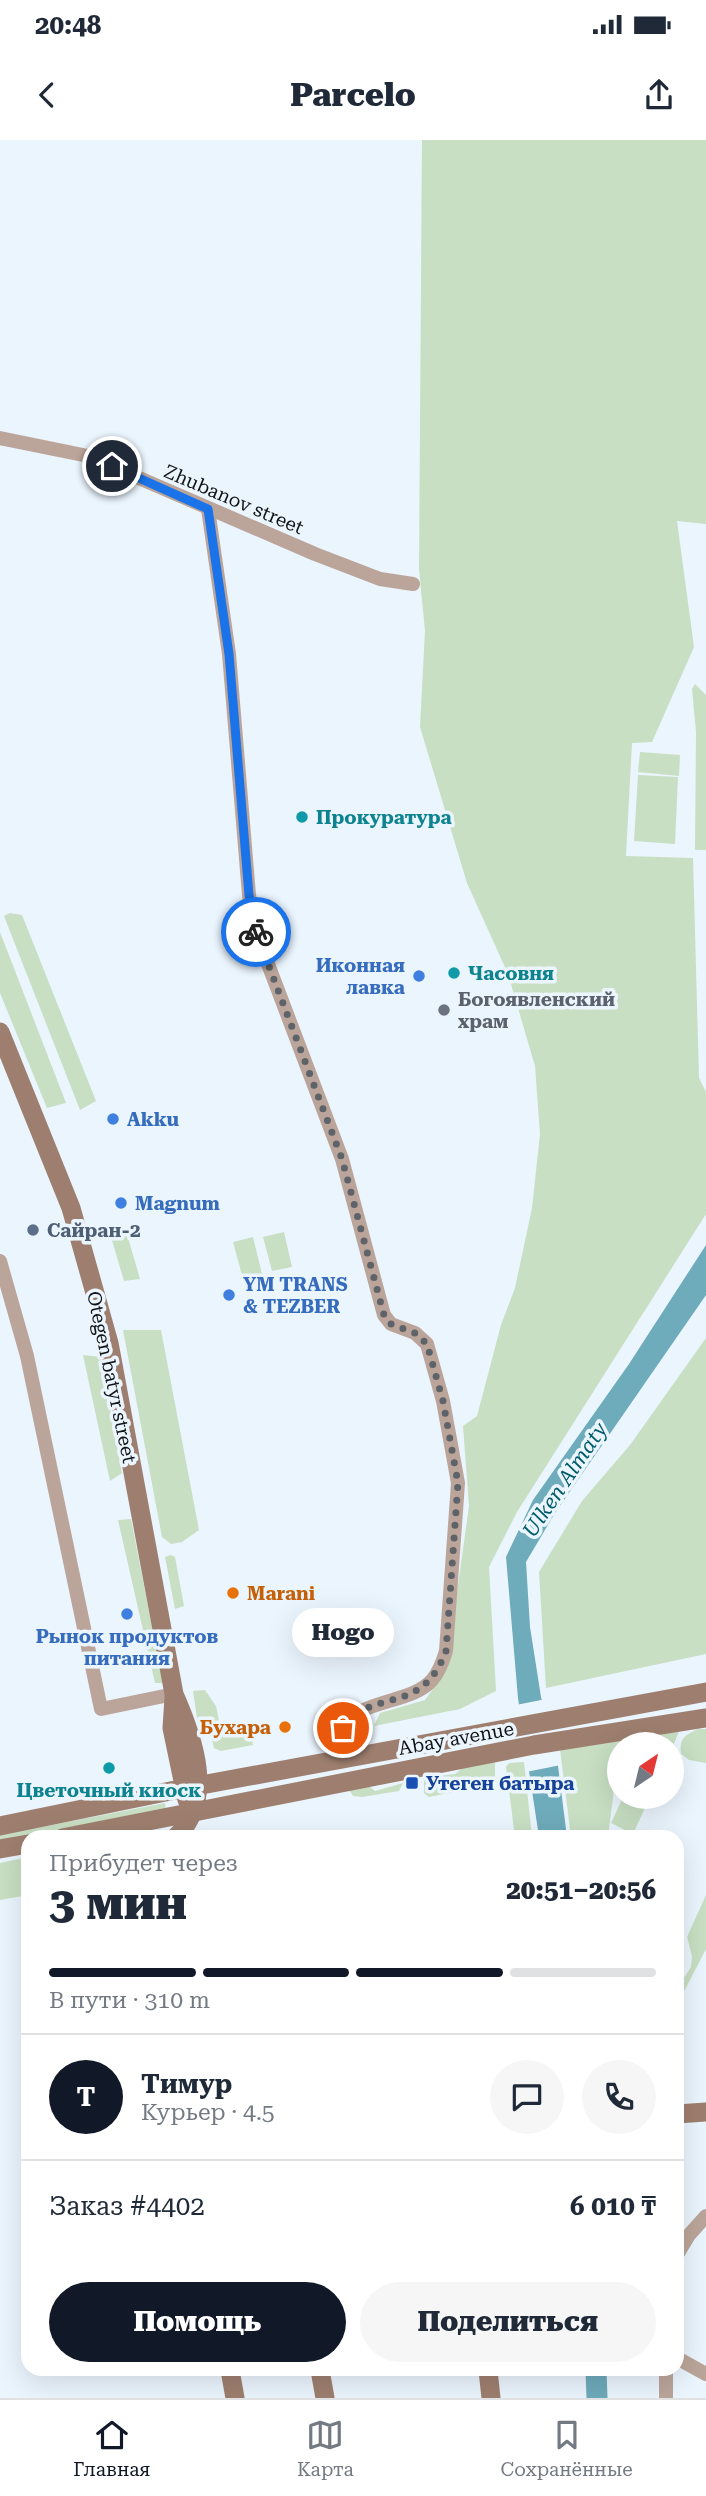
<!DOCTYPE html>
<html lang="ru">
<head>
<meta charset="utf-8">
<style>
  body { margin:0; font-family:"Roboto Serif",serif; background:#f6f6f7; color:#1f2937; height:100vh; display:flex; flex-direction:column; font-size:26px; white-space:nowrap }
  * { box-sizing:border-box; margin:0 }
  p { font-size:23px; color:#747a83 }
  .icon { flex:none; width:38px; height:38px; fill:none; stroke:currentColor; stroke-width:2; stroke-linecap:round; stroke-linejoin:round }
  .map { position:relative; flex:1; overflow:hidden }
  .drawer { position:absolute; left:21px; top:1690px; width:663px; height:546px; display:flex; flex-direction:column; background:#fff; border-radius:21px; box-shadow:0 7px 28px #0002 }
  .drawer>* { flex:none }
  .needle { width:46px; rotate:35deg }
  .controls { position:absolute; left:607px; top:1592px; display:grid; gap:14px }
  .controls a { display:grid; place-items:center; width:77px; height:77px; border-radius:50%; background:#fff; box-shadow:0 7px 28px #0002; font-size:35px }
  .pin { position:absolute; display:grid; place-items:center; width:60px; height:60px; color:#fff; margin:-30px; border:4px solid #fff; border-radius:50%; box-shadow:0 2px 7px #0007 }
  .courier { position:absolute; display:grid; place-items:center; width:70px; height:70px; margin:-35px; border:5px solid #1a73e8; border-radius:50%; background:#fff; color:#222; box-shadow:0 2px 9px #0007 }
  .bubble { position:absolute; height:49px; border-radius:24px; background:#fff; box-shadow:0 7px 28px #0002; font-size:23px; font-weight:800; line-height:49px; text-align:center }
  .headline em { font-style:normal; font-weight:800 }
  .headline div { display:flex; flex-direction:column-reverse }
  .headline { display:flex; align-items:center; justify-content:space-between; height:119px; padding:0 28px }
  h1 { font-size:46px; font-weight:800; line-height:52px }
  .bar { display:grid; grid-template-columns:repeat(4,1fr); gap:10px 7px; align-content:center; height:84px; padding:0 28px }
  .bar i { height:9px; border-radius:5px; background:#e0e1e3 }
  .bar .active { background:#111827 }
  .bar p { grid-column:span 4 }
  .line { display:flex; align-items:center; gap:18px; padding:0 28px; border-top:2px solid #e0e1e3 }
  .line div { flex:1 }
  .round { display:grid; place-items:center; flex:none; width:74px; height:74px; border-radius:37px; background:#f6f6f7 }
  .primary-button { display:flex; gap:14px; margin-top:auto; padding:14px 28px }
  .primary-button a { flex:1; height:80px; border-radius:42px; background:#111827; color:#fff; font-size:28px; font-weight:800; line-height:80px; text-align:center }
  .primary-button a+a { background:#f6f6f7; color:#1f2937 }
  .status { display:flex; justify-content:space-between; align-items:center; height:49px; padding:0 35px; background:#fff; direction:ltr }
  .status svg { height:19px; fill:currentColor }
  header { display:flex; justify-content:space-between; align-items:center; height:91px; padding:0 28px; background:#fff; font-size:32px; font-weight:800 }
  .dock { display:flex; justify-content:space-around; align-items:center; height:98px; border-top:2px solid #e0e1e3; background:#fff; font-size:19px; color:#747a83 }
  .dock a { display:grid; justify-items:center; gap:4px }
  .dock .active { color:#111827 }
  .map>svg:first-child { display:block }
  .green { fill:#c8dfc3 }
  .water { fill:#6eabbb }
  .pier { fill:#ebf5fe }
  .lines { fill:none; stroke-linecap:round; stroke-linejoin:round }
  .river { stroke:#6eabbb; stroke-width:21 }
  .street { stroke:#bba59a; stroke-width:14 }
  .secondary { stroke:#9e7f6f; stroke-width:19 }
  .done { stroke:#5d6368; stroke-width:7; stroke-dasharray:0 12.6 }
  .route { stroke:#1a73e8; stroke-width:9 }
  .culture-dot { fill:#0f9aa8; stroke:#ebf5fe; stroke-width:2.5 }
  .shop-dot { fill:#3f7fe0; stroke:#ebf5fe; stroke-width:2.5 }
  .worship-dot { fill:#6b7280; stroke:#ebf5fe; stroke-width:2.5 }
  .service-dot { fill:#5c6f8a; stroke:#ebf5fe; stroke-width:2.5 }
  .food-dot { fill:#e8710a; stroke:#ebf5fe; stroke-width:2.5 }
  .transit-dot { fill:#1a4fb4; stroke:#ebf5fe; stroke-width:2.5 }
  .labels { text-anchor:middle; stroke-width:7; stroke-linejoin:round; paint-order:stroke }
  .street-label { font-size:19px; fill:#111417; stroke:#ebf5fe }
  .culture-label { font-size:19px; font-weight:bold; fill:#0d838f; stroke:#ebf5fe; text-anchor:start }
  .shop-label { font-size:19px; font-weight:bold; fill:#366cbe; stroke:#ebf5fe; text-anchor:start }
  .worship-label { font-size:19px; font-weight:bold; fill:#5b616d; stroke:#ebf5fe; text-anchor:start }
  .service-label { font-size:19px; font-weight:bold; fill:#4e5e75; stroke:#ebf5fe; text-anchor:start }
  .food-label { font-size:19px; font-weight:bold; fill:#c56008; stroke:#ebf5fe; text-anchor:start }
  .transit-label { font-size:19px; font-weight:bold; fill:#164399; stroke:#ebf5fe; text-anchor:start }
  .water-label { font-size:21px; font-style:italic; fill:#005b6b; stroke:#ebf5fe }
</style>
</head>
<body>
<div class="status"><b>20:48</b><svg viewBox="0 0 49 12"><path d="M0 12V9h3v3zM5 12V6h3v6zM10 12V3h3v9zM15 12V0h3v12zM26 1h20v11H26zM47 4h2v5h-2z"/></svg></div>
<header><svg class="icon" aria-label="back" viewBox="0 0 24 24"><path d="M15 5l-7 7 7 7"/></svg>Parcelo<svg class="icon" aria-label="share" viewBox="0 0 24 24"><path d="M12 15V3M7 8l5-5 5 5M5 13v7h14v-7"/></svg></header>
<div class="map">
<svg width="706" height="2258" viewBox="0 0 706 2258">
  <rect width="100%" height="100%" fill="#ebf5fe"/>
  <g class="green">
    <polygon points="422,0 706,0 706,384 677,381 694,507 652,602 632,603 626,716 693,718 699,938 706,952 706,1074 517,1372 489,1427 496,1551 460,1569 374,1586 380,1573 425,1560 446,1531 469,1366 463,1286 477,1276 501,1185 515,1148 532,1068 540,994 535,926 508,834 467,743 420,587 425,491 419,429"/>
    <polygon points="695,544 706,555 706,710 695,710 696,592 692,549"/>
    <polygon points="640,612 680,615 679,636 638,632"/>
    <polygon points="638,635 678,637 675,704 634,701"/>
    <polygon points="10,773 22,775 96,961 80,970 4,776"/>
    <polygon points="0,792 66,963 47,968 0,853"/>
    <polygon points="125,1087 140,1139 124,1141 109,1090"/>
    <polygon points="284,1092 292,1127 272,1131 263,1097"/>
    <polygon points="253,1097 262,1134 243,1139 233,1102"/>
    <polygon points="123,1190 161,1190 199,1390 182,1402 171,1404 162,1397"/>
    <polygon points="706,1198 706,1514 546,1548 539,1432 582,1361 630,1305"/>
    <polygon points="83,1215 101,1217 122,1333 110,1341"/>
    <polygon points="131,1379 163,1543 155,1543 118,1380"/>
    <polygon points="171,1415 175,1417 184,1466 175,1469 165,1417"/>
    <polygon points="205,1550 216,1566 219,1581 207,1585 198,1584 193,1551"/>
    <polygon points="222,1584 250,1591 253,1605 221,1611 214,1608 210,1592"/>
    <polygon points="681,1587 672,1608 672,1605 620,1605 619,1644 615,1642 608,1697 571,1697 560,1609"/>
    <path d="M698,1589H706V1623L689,1620L681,1614C679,1598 685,1595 698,1589Z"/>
    <polygon points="495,1621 495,1643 429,1657 424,1653 424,1638 455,1634 465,1626"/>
    <polygon points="524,1622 532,1697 515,1697 506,1627 509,1623"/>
    <polygon points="365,1643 375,1651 403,1643 399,1651 362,1657 353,1656 348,1648"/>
    <polygon points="623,1657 650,1657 633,1694 611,1683"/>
    <polygon points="165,1663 166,1670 0,1701 0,1695"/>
    <polygon points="28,1717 28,1755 0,1760 0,1723"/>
    <polygon points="706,1755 706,1809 677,1865 677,1849 691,1827 692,1816 687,1797"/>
  </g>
  <polygon class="water" points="706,1105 706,1155 555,1373 526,1422 530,1487 541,1557 558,1626 567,1697 539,1697 518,1558 506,1417 533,1360 629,1224"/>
  <polygon class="pier" points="546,1559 561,1625 526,1632 516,1565"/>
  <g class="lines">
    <polyline class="river" points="596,2230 597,2258"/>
    <g class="street">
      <polyline points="0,298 88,316 315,414 380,439 413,444"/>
      <path d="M208,369L229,514L249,755L257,795L342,1019L384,1175L391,1184L415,1193L427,1204L443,1261L458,1343L446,1511C443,1521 439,1532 432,1540C412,1564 357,1559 343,1588C338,1597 338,1610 336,1620"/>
      <polyline points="0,1121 27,1216 101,1569 174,1554"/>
      <polyline points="677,2115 689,2095 706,2076"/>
      <polyline points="677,2218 706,2234"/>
      <polyline points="666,2258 666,2230"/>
    </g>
    <g class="secondary">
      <path d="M0,892L71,1068L109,1203L174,1554C193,1597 216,1659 175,1698"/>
      <polyline points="174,1558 172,1588 187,1660"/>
      <polyline points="0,1686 185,1648 706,1552"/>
      <polyline points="62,1698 534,1605 706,1578"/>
      <polyline points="0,1709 28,1704"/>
      <polyline points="677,1974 706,1972"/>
      <polyline points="230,2230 235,2258"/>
      <polyline points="320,2230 325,2258"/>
      <polyline points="488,2230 491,2258"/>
    </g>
  </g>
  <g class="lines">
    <path class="done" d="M256,792L342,1019L384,1175L391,1184L415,1193L427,1204L443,1261L458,1343L446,1511C421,1578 372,1546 343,1588"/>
    <polyline class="route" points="112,326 208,369 229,514 249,755 256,792"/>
  </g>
  <g class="culture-dot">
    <circle cx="302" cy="677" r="7"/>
    <circle cx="454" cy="833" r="7"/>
    <circle cx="109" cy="1628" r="7"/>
  </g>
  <g class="shop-dot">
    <circle cx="419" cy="836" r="7"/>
    <circle cx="113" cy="979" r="7"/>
    <circle cx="121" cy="1063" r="7"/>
    <circle cx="229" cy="1155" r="7"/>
    <circle cx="127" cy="1474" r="7"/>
  </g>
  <circle class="worship-dot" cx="444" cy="870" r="7"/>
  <circle class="service-dot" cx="33" cy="1090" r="7"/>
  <g class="food-dot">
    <circle cx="233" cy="1453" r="7"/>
    <circle cx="285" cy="1587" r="7"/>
  </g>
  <rect class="transit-dot" x="405" y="1636" width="14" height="14" rx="3.5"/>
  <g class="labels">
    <g class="street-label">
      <text transform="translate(234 359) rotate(23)" y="7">Zhubanov street</text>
      <text transform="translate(112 1237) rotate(78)" y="7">Otegen batyr street</text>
      <text transform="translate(456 1598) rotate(-10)" y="7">Abay avenue</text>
    </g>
    <g class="culture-label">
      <text x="316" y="684">Прокуратура</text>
      <text x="468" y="840">Часовня</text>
      <text x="109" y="1657" text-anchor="middle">Цветочный киоск</text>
    </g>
    <g class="shop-label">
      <text x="405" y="832" text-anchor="end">Иконная<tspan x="405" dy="22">лавка</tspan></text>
      <text x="127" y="986">Akku</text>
      <text x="135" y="1070">Magnum</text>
      <text x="243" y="1151">YM TRANS<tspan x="243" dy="22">&amp; TEZBER</tspan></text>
      <text x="127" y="1503" text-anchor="middle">Рынок продуктов<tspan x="127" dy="22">питания</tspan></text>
    </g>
    <g class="worship-label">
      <text x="458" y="866">Богоявленский<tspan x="458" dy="22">храм</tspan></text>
    </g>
    <g class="service-label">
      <text x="47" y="1097">Сайран-2</text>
    </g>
    <g class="food-label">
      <text x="247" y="1460">Marani</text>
      <text x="271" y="1594" text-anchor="end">Бухара</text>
    </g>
    <g class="transit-label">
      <text x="426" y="1650">Утеген батыра</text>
    </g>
    <g class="water-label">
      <text transform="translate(565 1340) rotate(-56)" y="7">Ulken Almaty</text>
    </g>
  </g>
</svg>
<div class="controls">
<a><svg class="needle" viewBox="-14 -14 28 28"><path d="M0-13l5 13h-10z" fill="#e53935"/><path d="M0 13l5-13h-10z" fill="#747a83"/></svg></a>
</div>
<div class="pin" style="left:343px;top:1588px;background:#ea580c"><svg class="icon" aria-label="bag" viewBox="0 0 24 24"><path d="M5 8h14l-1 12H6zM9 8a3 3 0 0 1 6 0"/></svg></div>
<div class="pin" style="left:112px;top:326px;background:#1f2937"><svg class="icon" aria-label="home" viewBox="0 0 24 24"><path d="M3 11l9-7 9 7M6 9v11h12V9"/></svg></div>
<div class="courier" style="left:256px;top:792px"><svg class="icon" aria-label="bike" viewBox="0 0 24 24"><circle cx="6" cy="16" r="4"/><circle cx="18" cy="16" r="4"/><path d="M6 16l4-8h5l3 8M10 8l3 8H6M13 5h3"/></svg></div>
<div class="bubble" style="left:292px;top:1468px;width:102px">Hogo</div>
<section class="drawer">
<div class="headline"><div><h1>3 мин</h1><p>Прибудет через</p></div><em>20:51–20:56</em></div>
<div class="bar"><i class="active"></i><i class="active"></i><i class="active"></i><i></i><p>В пути · 310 m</p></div>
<div class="line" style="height:126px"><b class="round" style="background:#111827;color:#fff">Т</b><div><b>Тимур</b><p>Курьер · 4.5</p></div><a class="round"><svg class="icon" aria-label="chat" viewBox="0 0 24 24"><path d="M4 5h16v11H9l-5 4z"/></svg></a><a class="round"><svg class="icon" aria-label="phone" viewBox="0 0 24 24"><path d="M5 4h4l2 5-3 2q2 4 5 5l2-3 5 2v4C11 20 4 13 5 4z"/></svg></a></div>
<div class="line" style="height:91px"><div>Заказ #4402</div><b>6 010 ₸</b></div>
<div class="primary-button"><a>Помощь</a><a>Поделиться</a></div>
</section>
</div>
<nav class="dock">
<a class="active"><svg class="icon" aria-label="home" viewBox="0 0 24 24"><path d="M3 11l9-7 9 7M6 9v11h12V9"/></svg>Главная</a>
<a><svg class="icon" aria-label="map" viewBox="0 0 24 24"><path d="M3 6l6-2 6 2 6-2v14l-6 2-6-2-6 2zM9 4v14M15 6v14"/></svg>Карта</a>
<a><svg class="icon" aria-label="saved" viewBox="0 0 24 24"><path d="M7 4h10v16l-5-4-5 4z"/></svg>Сохранённые</a>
</nav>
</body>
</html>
